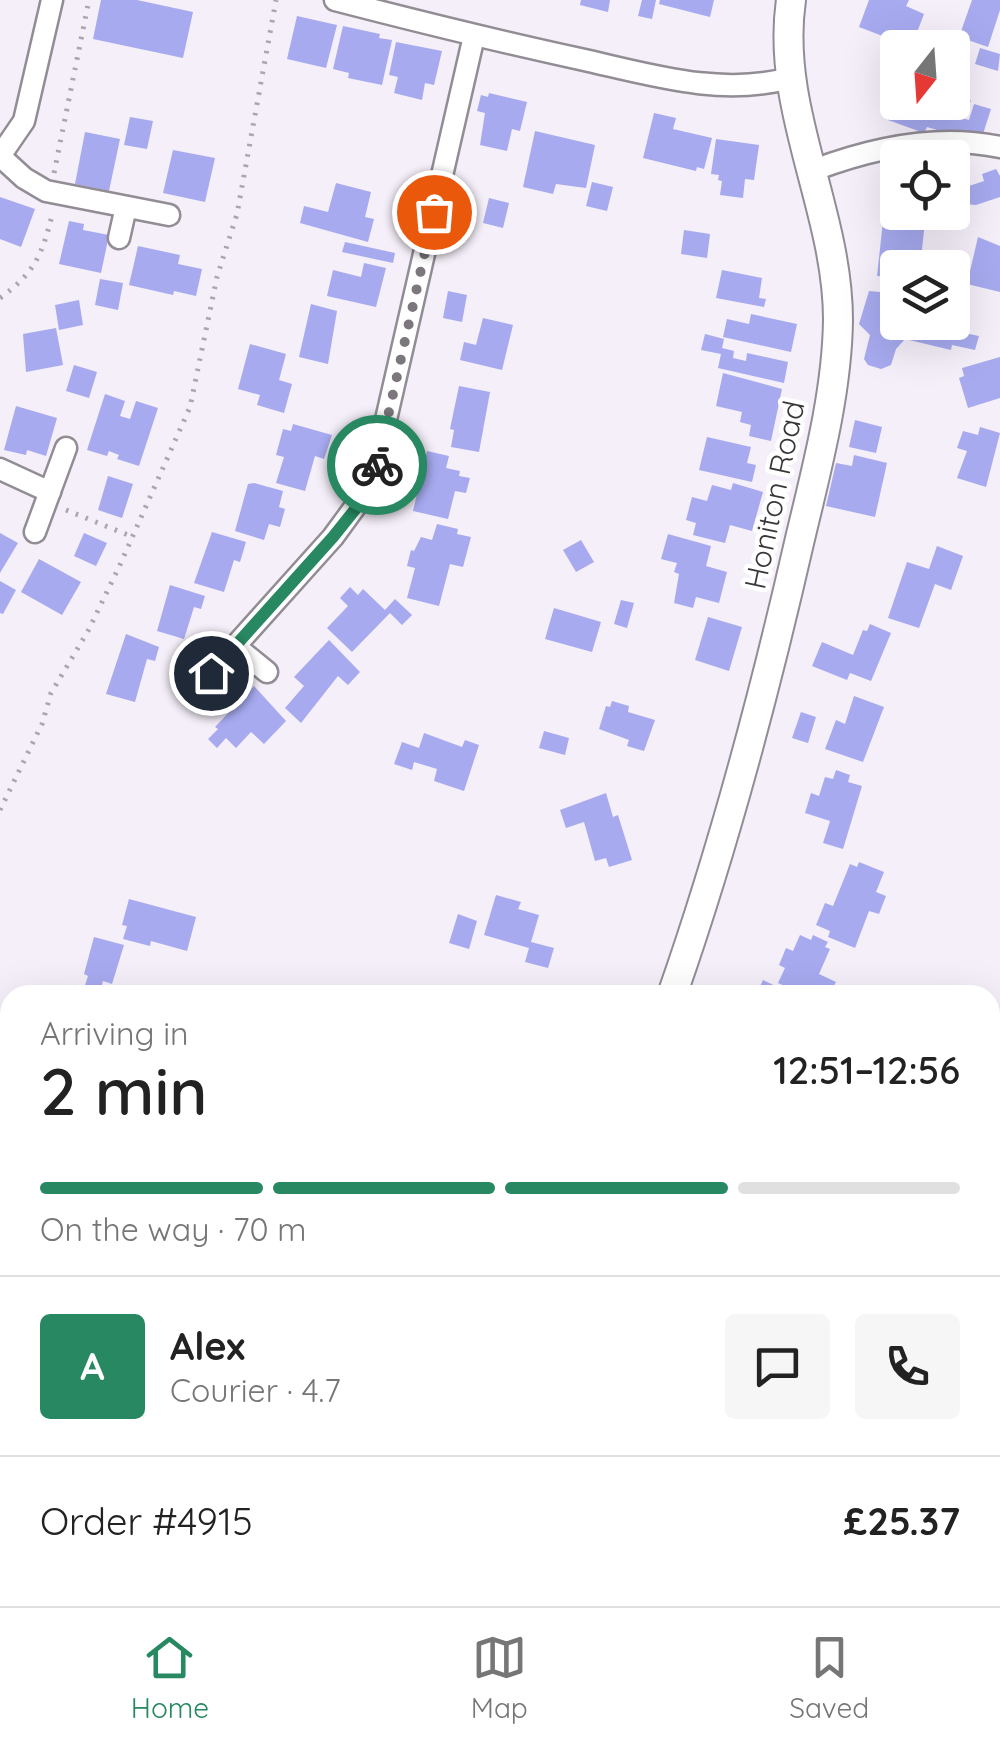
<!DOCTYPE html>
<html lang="en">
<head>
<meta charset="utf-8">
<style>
  body { margin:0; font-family:Quicksand,sans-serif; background:#f6f6f6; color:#222; height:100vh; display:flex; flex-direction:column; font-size:38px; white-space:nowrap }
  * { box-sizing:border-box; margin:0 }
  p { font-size:32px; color:#767676 }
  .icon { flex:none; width:55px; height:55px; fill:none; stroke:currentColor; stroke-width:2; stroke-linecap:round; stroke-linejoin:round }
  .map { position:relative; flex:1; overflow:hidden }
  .sheet { position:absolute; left:0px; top:985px; width:1000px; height:622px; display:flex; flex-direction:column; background:#fff; border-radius:30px 30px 0 0; box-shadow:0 10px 40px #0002 }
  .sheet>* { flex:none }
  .needle { width:65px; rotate:197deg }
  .controls { position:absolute; left:880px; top:30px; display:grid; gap:20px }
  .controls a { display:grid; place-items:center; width:90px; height:90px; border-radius:10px; background:#fff; box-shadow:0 10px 40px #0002; font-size:50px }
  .pin { position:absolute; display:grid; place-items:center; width:85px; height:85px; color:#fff; margin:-42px; border:5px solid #fff; border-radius:50%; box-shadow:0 2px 10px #0007 }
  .courier { position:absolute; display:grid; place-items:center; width:100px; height:100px; margin:-50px; border:8px solid #278861; border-radius:50%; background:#fff; color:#222; box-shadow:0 2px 12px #0007 }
  .summary em { font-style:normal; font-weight:600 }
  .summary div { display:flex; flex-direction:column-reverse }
  .summary { display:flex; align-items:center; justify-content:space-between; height:170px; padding:0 40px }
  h1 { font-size:65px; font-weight:600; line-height:75px }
  .bar { display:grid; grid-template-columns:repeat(4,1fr); gap:15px 10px; align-content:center; height:120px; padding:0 40px }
  .bar i { height:12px; border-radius:8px; background:#e0e0e0 }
  .bar .active { background:#278861 }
  .bar p { grid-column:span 4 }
  .line { display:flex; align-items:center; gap:25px; padding:0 40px; border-top:2px solid #e0e0e0 }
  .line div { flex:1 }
  .round { display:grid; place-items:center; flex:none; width:105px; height:105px; border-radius:10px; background:#f6f6f6 }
  .tab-bar { display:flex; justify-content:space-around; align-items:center; height:140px; border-top:2px solid #e0e0e0; background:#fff; font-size:28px; color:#767676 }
  .tab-bar a { display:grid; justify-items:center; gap:5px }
  .tab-bar .active { color:#278861 }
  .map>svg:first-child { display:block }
  .building { fill:#a7aaef }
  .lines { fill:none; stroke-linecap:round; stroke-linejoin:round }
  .minor-casing { stroke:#928c95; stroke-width:25 }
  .tertiary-casing { stroke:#928c95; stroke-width:32 }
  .path { stroke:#aba6ae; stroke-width:5; stroke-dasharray:2.5 8; stroke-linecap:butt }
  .minor { stroke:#fff; stroke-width:20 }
  .tertiary { stroke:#fff; stroke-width:28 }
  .done { stroke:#7b777d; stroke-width:10; stroke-dasharray:0 18 }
  .route { stroke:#278861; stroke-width:12 }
  .labels { text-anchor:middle; stroke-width:9; stroke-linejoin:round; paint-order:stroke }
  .street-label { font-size:30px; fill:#39363a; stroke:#fff }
</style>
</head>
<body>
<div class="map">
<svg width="1000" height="1606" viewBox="0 0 1000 1606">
  <rect width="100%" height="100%" fill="#f5eff9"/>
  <g class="building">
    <polygon points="101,0 137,0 193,12 183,58 93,39"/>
    <polygon points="581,0 610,0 608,12 580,5"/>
    <polygon points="642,0 656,0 652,19 638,16"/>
    <polygon points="660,0 714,0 710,17 659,4"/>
    <polygon points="869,0 909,0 906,6 924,14 911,48 898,48 898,68 884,63 893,40 859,27"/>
    <polygon points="972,0 1000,0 1000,10 988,47 959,37"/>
    <polygon points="297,16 337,25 326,68 287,59"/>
    <polygon points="343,26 380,34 379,38 392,40 382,85 348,78 349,73 333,69"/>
    <polygon points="396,42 442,51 434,85 425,83 422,100 394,93 398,77 389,75"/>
    <polygon points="980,48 1000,54 998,71 975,64"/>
    <polygon points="489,93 527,102 520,131 512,129 507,151 480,145 485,113 477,111 481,95 488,97"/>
    <polygon points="953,94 971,100 965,119 969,120 974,104 991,109 982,137 960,130 958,136 927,127 924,133 888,120 895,102 935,102 931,112 946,116"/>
    <polygon points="654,113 676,118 673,129 712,138 704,169 697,167 696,171 643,158"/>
    <polygon points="130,117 153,121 147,149 124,145"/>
    <polygon points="535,131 595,145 586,188 556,184 553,194 523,187"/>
    <polygon points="85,132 120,139 109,191 75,184"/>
    <polygon points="716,139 759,145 754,180 745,179 743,198 720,195 722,181 718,180 719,175 711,174"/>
    <polygon points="173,150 215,158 205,202 163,193"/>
    <polygon points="996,169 1000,176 1000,197 976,205 952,203 952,185 969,186 984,181 982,174"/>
    <polygon points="592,182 613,187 607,211 586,206"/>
    <polygon points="336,183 371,192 365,217 374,219 368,242 300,223 304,206 328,212"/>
    <polygon points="0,197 35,209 21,247 0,239"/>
    <polygon points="489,198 509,203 503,228 483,223"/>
    <polygon points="885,203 898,205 898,212 926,212 920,268 898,268 898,278 877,276"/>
    <polygon points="69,221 84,224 83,230 109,235 101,273 59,264"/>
    <polygon points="684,230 710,234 707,258 681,254"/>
    <polygon points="978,237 1000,246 1000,292 967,284"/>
    <polygon points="345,242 395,253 393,263 342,252"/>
    <polygon points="138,246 180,255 178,264 202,269 196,296 174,291 173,295 129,285"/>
    <polygon points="364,263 386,268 376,307 327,296 333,270 361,277"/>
    <polygon points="722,270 762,278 759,298 766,299 764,307 716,298"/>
    <polygon points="100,279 123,283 118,310 95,305"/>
    <polygon points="892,286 898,288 898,322 952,322 952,290 965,294 955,331 979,336 975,350 952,345 951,350 905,339 896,349 891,365 881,369 868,365 864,359 870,335 859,324 869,291 890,293"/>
    <polygon points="448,291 467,295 462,322 443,318"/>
    <polygon points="79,300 83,325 59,330 55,305"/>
    <polygon points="311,304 337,311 328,364 299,357"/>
    <polygon points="751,314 797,324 791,352 723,337 727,319 749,324"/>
    <polygon points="483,318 513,325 502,370 460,360 464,342 476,345"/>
    <polygon points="56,328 63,365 26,372 23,334"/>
    <polygon points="705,334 724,339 722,348 734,351 733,358 746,361 747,353 788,362 784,383 718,368 721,354 701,350"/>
    <polygon points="250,344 286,354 279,380 292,384 284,413 257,405 260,395 238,389"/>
    <polygon points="1000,357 1000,398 968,408 959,378 964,376 962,368"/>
    <polygon points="74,365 97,372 89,398 66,391"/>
    <polygon points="723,373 782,389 771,441 749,436 751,425 740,422 742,412 716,406"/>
    <polygon points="459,386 490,392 479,452 451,447 454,430 450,429"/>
    <polygon points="105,394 125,401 120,416 130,419 136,401 158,408 139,466 117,459 119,455 109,451 107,456 87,450"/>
    <polygon points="16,406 57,418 46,456 27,450 26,455 4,450"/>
    <polygon points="855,420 882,427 876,453 849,447"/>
    <polygon points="293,424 332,435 324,459 315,456 305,491 276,483 284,457 276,455 283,429 291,431"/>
    <polygon points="980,427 1000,433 986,487 957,478 967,451 957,448 963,431 978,435"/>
    <polygon points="707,437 751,447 747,463 756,465 752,482 699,470"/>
    <polygon points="427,451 449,456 446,468 460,471 459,476 470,478 466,493 455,491 448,519 413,511"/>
    <polygon points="854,455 887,463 875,517 826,506 836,463 852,466"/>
    <polygon points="108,476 133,484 122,518 98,510"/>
    <polygon points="254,483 283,491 279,507 285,509 280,527 269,524 264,540 235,531 248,484"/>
    <polygon points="733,483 763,492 752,531 730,525 725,543 693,535 696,523 686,520 692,497 707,501 712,485 731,490"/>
    <polygon points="437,524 458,529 457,534 471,537 463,567 450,564 439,606 407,598 415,568 407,566 411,550 414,551 421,537 432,540"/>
    <polygon points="212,532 246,542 240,562 234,560 224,592 194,583"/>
    <polygon points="0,533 18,543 0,573"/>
    <polygon points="84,533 107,543 96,566 74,556"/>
    <polygon points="668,534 711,546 706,566 727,572 719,603 696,597 693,608 674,603 679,574 674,572 677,563 661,559"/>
    <polygon points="581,540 594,562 576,572 563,550"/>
    <polygon points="937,546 963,556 951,590 935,584 919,628 888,618 907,562 929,569"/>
    <polygon points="39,559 81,582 62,615 21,592"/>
    <polygon points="0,581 16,590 3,614 0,613"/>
    <polygon points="170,585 205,596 201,609 194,607 184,639 157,631"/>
    <polygon points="350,587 358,595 363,589 385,610 395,599 412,615 402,625 390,613 352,652 327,628 348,606 340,598"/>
    <polygon points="621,600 634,603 627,628 614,624"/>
    <polygon points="554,608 601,622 592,652 545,639"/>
    <polygon points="708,617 742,627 729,671 695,660"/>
    <polygon points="870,624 891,633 871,681 850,673 847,680 812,666 822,642 853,655 863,630 867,631"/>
    <polygon points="126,634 159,647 155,661 147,659 135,702 106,694"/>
    <polygon points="329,640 360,672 348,685 338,676 301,723 285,708 304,686 294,677"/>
    <polygon points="254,686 286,721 264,744 251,732 236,748 226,738 217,748 208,739 218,729 215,727"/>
    <polygon points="854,696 884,707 863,762 825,749 836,720 845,724"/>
    <polygon points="612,701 629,706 628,712 655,720 644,751 627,746 629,740 599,729 606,706 610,707"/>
    <polygon points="801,712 816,717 808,743 792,738"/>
    <polygon points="544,731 569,738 565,755 539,748"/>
    <polygon points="424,733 462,747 465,740 479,745 464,791 434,781 437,769 414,762 412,770 394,764 402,742 419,748"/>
    <polygon points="836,770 850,775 848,782 862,786 843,849 823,843 830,821 805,813 811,793 819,796 825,777 833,779"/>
    <polygon points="606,793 613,817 618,815 632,860 609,867 606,858 595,861 584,822 566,828 560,810"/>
    <polygon points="859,862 884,872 876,892 886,896 879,914 869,911 855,948 828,937 830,931 816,925 825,903 833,906 850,864 857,867"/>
    <polygon points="496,895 521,902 518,909 539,915 531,942 554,948 548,968 525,962 529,948 484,935"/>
    <polygon points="129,899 196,917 187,951 151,941 150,946 123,939 127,926 122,925"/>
    <polygon points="458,914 477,921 469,949 449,943"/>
    <polygon points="800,935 811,940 813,935 828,942 825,947 830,949 819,974 836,982 829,995 804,995 778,983 785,968 779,965 786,948 793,951"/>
    <polygon points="94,937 124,945 112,984 103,981 101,990 85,985 88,976 84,974"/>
    <polygon points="763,980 786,991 785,995 756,995"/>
    <polygon points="0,1293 10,1295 10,1327 6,1326 2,1344"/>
    <polygon points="69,1598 112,1598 107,1606 85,1606"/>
    <polygon points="293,1598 337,1598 334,1606 295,1606 291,1605"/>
  </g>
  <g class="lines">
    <g class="minor-casing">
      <g id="minor">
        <path d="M335,0C416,21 497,41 580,59C648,74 720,97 790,78"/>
        <polyline points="0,156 24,178 46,191 169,215"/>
        <polyline points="0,156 24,121 52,0"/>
        <path d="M814,170C872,148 938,134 1000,147"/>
        <polyline points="119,238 126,207"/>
        <polyline points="0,469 50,492"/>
        <polyline points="35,532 66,448"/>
        <polyline points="235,646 267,672"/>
        <polyline points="211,673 333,537 371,485 474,36"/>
        <polyline points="0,1094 10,1100"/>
        <polyline points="0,1383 10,1379"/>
        <polyline points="0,1606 1,1606"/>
      </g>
    </g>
    <g class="tertiary-casing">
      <g id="tertiary">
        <path d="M672,995C724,847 764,696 799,543C816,471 837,395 838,320C838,210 775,109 791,0"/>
        <polyline points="429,1606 432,1598"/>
      </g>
    </g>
    <g class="path">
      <polyline points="54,173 89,0"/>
      <path d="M0,298C36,272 42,254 53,212"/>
      <polyline points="66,510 133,537"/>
      <polyline points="0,810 42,724 51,693 88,631 119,567 190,407 217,277 237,214 276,0"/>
      <polyline points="990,1432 1000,1435"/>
    </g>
    <use href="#minor" class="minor"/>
    <use href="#tertiary" class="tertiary"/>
  </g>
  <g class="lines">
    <polyline class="done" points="377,465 434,212"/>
    <polyline class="route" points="211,673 333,537 361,502 377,465"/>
  </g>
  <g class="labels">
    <g class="street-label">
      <text transform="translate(775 495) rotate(-78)" y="10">Honiton Road</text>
    </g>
  </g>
</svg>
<div class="controls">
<a><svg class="needle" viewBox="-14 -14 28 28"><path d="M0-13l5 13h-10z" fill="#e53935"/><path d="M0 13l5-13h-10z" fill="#767676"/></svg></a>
<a><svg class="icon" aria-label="locate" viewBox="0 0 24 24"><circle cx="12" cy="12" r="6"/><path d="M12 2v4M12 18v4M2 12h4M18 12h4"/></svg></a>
<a><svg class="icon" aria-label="layers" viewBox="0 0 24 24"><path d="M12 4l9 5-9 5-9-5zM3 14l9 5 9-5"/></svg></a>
</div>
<div class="pin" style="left:434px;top:212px;background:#ea580c"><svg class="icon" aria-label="bag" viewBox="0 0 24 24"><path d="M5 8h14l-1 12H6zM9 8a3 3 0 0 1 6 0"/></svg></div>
<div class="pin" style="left:211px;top:673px;background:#1f2937"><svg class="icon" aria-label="home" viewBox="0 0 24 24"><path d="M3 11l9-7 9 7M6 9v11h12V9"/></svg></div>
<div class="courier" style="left:377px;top:465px"><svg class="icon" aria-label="bike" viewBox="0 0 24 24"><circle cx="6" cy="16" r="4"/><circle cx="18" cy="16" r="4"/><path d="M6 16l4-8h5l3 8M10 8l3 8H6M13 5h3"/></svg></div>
<section class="sheet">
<div class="summary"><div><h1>2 min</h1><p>Arriving in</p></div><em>12:51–12:56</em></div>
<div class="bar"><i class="active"></i><i class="active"></i><i class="active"></i><i></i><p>On the way · 70 m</p></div>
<div class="line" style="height:180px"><b class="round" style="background:#278861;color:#fff">A</b><div><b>Alex</b><p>Courier · 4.7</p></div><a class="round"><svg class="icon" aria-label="chat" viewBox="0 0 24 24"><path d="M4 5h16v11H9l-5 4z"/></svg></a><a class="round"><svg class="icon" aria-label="phone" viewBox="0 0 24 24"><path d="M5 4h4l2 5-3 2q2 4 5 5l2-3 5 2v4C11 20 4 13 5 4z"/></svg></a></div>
<div class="line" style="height:130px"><div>Order #4915</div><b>£25.37</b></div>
</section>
</div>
<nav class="tab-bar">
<a class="active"><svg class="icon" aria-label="home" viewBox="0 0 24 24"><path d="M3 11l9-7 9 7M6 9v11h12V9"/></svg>Home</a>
<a><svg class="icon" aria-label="map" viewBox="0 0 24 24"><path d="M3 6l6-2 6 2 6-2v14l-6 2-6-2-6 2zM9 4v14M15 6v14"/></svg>Map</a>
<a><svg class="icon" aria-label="saved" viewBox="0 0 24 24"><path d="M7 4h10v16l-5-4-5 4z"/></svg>Saved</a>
</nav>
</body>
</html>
